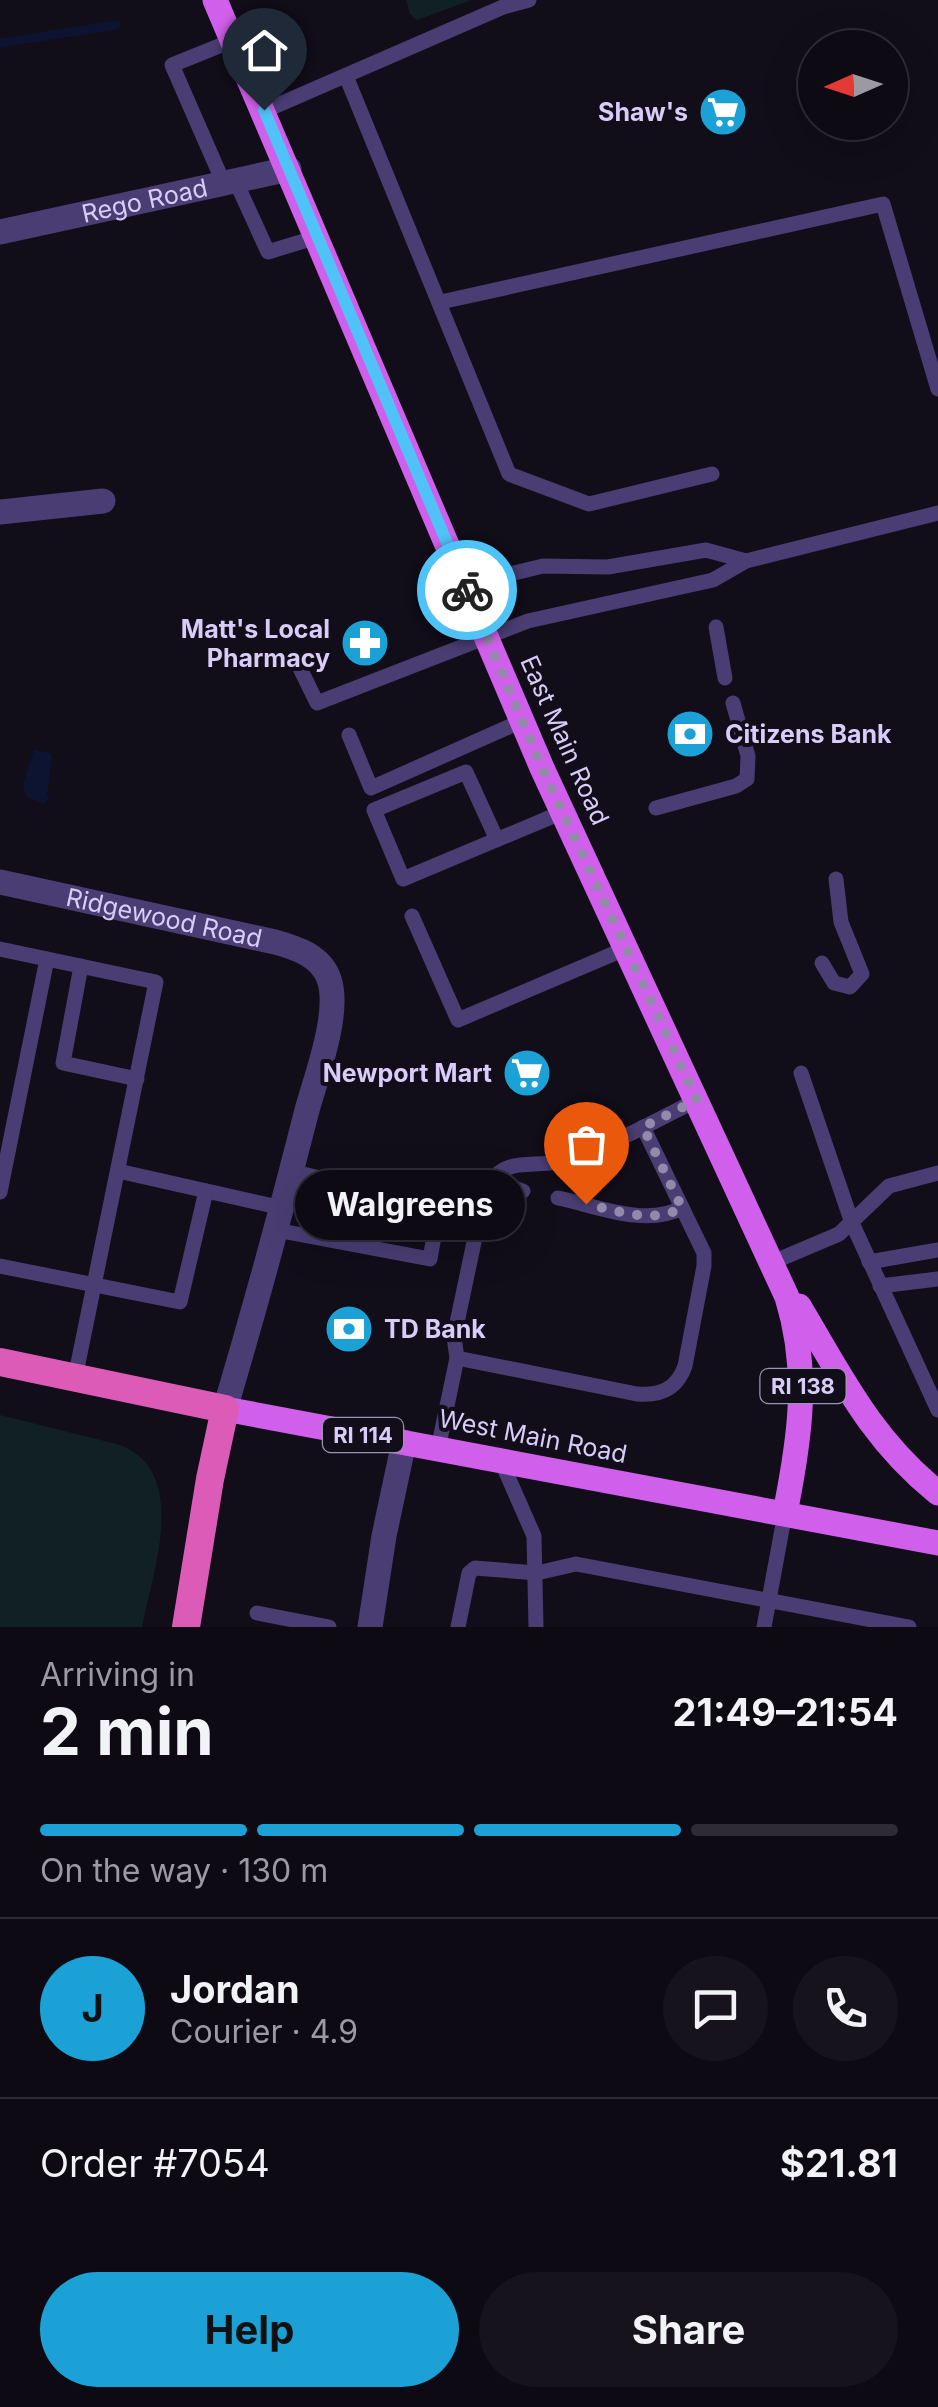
<!DOCTYPE html>
<html lang="en">
<head>
<meta charset="utf-8">
<style>
  body { margin:0; font-family:Inter,sans-serif; background:#16131c; color:#f1f3f6; height:100vh; display:flex; flex-direction:column; font-size:38px; white-space:nowrap }
  * { box-sizing:border-box; margin:0 }
  p { font-size:32px; color:#9a9aa0 }
  .icon { flex:none; width:55px; height:55px; fill:none; stroke:currentColor; stroke-width:2; stroke-linecap:round; stroke-linejoin:round }
  .map { position:relative; height:1627px; overflow:hidden }
  .panel { display:flex; flex-direction:column; background:#0d0a13; flex:1 }
  .panel>* { flex:none }
  .needle { width:65px; rotate:267deg }
  .tools { position:absolute; left:798px; top:30px; display:grid; gap:20px }
  .tools a { display:grid; place-items:center; width:110px; height:110px; border-radius:50%; background:#0d0a13; box-shadow:0 10px 40px #0002,0 0 0 2px #2d2b33; font-size:50px }
  .pin { position:absolute; display:grid; place-items:center; width:85px; height:85px; color:#fff; margin:-102px -42px; border-radius:50% 50% 50% 0; rotate:-45deg; box-shadow:0 0 10px #0007 }
  .pin .icon { rotate:45deg }
  .courier { position:absolute; display:grid; place-items:center; width:100px; height:100px; margin:-50px; border:8px solid #4fc3f7; border-radius:50%; background:#fff; color:#222; box-shadow:0 2px 12px #0007 }
  .bubble { position:absolute; height:70px; border-radius:35px; background:#0d0a13; box-shadow:0 10px 40px #0002,0 0 0 2px #2d2b33; font-size:32px; font-weight:700; line-height:70px; text-align:center }
  .head em { font-style:normal; font-weight:700 }
  .head div { display:flex; flex-direction:column-reverse }
  .head { display:flex; align-items:center; justify-content:space-between; height:170px; padding:0 40px }
  h1 { font-size:65px; font-weight:700; line-height:75px }
  .bar { display:grid; grid-template-columns:repeat(4,1fr); gap:15px 10px; align-content:center; height:120px; padding:0 40px }
  .bar i { height:12px; border-radius:8px; background:#2d2b33 }
  .bar .active { background:#1ba1d5 }
  .bar p { grid-column:span 4 }
  .line { display:flex; align-items:center; gap:25px; padding:0 40px; border-top:2px solid #2d2b33 }
  .line div { flex:1 }
  .round { display:grid; place-items:center; flex:none; width:105px; height:105px; border-radius:52px; background:#16131c }
  .primary-button { display:flex; gap:20px; margin-top:auto; padding:20px 40px }
  .primary-button a { flex:1; height:115px; border-radius:60px; background:#1ba1d5; color:#111; font-size:40px; font-weight:700; line-height:115px; text-align:center }
  .primary-button a+a { background:#16131c; color:#f1f3f6 }
  .map>svg:first-child { display:block }
  .green { fill:#112022 }
  .water { fill:#0d1432 }
  .lines { fill:none; stroke-linecap:round; stroke-linejoin:round }
  .stream { stroke:#0d1432; stroke-width:9 }
  .service { stroke:#493d73; stroke-width:15 }
  .minor { stroke:#493d73; stroke-width:25 }
  .primary { stroke:#d060eb; stroke-width:25 }
  .trunk { stroke:#dc5bb6; stroke-width:28 }
  .done { stroke:#9389aa; stroke-width:10; stroke-dasharray:0 18 }
  .route { stroke:#4fc3f7; stroke-width:12 }
  .labels { text-anchor:middle; stroke-width:8; stroke-linejoin:round; paint-order:stroke }
  .shield { fill:#110d19; stroke:#9d93b5; stroke-width:2.5 }
  .shield-label { font-size:22px; font-weight:bold; fill:#d9ccf8 }
  .poi-label { font-size:25px; font-weight:bold; fill:#d9ccf8; stroke:#110d19; text-anchor:end }
  .street-label { font-size:25px; fill:#d9ccf8; stroke:#110d19 }
</style>
</head>
<body>
<div class="map">
<svg width="938" height="1627" viewBox="0 0 938 1627">
  <rect width="100%" height="100%" fill="#110d19"/>
  <g class="green">
    <polygon points="406,0 472,0 417,20 410,14"/>
    <path d="M0,1415L117,1444C191,1469 153,1570 142,1627H0Z"/>
  </g>
  <polygon class="water" points="34,750 50,753 52,757 47,795 50,799 43,803 26,797 23,784"/>
  <g class="lines">
    <polyline class="stream" points="0,43 116,25"/>
    <g class="service">
      <polyline points="346,76 509,474 589,504 712,474"/>
      <polyline points="264,111 503,7 529,0"/>
      <polyline points="236,182 268,252 317,237"/>
      <polyline points="224,184 172,65 234,40"/>
      <polyline points="441,302 883,204 938,389"/>
      <polyline points="467,590 506,575 543,566 608,567 706,550 746,561"/>
      <polyline points="716,627 725,678"/>
      <polyline points="295,658 317,703 528,621 713,580 746,561 938,513"/>
      <polyline points="349,735 371,788 522,721"/>
      <polyline points="656,808 736,786 747,779 748,756 733,703"/>
      <polyline points="497,840 466,772 374,810 403,879 563,812"/>
      <polyline points="412,916 458,1020 627,948"/>
      <polyline points="0,949 156,982 75,1378"/>
      <polyline points="822,963 834,983 850,987 862,974 841,922 836,879"/>
      <polyline points="81,966 63,1063 137,1079"/>
      <polyline points="801,1073 852,1223 938,1410"/>
      <polyline points="118,1171 282,1208"/>
      <polyline points="291,1171 340,1183"/>
      <polyline points="499,1174 511,1187 523,1191"/>
      <polyline points="381,1191 440,1202"/>
      <polyline points="0,1192 47,959"/>
      <path d="M558,1198C597,1206 645,1227 682,1208"/>
      <polyline points="276,1230 430,1259 440,1202 482,1210"/>
      <polyline points="773,1262 839,1234 889,1186 938,1173"/>
      <polyline points="869,1262 938,1250"/>
      <polyline points="0,1266 180,1302 206,1191"/>
      <polyline points="880,1286 938,1279"/>
      <path d="M457,1358L637,1394C660,1396 677,1389 685,1366L704,1266V1253L643,1127"/>
      <path d="M438,1449L457,1358L454,1337L485,1190C504,1154 532,1169 561,1161C604,1150 657,1120 697,1100"/>
      <polyline points="501,1461 534,1536 536,1627"/>
      <polyline points="257,1613 329,1627"/>
      <polyline points="458,1627 469,1573 475,1568 537,1573 576,1564 909,1627"/>
      <polyline points="764,1627 785,1513"/>
    </g>
    <g class="minor">
      <path id="s1" d="M0,232L289,169"/>
      <polyline points="0,512 103,501"/>
      <path id="s2" d="M0,882L275,942C297,948 321,956 329,979C341,1014 315,1079 306,1114C281,1213 254,1311 225,1409"/>
      <polyline points="370,1627 384,1536 404,1442"/>
    </g>
    <g class="primary">
      <path d="M215,0L542,768L787,1297C810,1371 800,1438 785,1513"/>
      <path d="M799,1306C842,1378 871,1439 938,1493"/>
      <polyline points="225,1409 938,1543"/>
    </g>
    <polyline class="trunk" points="0,1362 225,1409 210,1479 186,1627"/>
  </g>
  <g class="lines">
    <path class="done" d="M467,590L542,768L697,1100L643,1127L682,1208C651,1224 619,1211 586,1204"/>
    <polyline class="route" points="264,110 467,590"/>
  </g>
  <defs>
    <g id="supermarket-disc" transform="scale(2.5)"><circle r="9.5" fill="#1ba1d5" stroke="#110d19"/><path d="M-6-5.5h2.5l.6 2H6L4.5 2H-2.5L-4.4-4H-6ZM-1.5 3.2a1.3 1.3 0 1 0 .1 0ZM3 3.2a1.3 1.3 0 1 0 .1 0Z" fill="#fff"/></g>
    <g id="pharmacy-disc" transform="scale(2.5)"><circle r="9.5" fill="#1ba1d5" stroke="#110d19"/><path d="M-2-6h4v4h4v4h-4v4h-4v-4h-4v-4h4Z" fill="#fff"/></g>
    <g id="bank-disc" transform="scale(2.5)"><circle r="9.5" fill="#1ba1d5" stroke="#110d19"/><path d="M-6-4H6V4H-6ZM0-2.3a2.3 2.3 0 1 0 0 4.6a2.3 2.3 0 1 0 0-4.6Z" fill="#fff"/></g>
  </defs>
  <g fill-rule="evenodd">
    <use href="#supermarket-disc" x="723" y="112"/>
    <use href="#pharmacy-disc" x="365" y="643"/>
    <use href="#bank-disc" x="690" y="734"/>
    <use href="#supermarket-disc" x="527" y="1073"/>
    <use href="#bank-disc" x="349" y="1329"/>
  </g>
  <g class="labels">
    <g class="shield">
      <rect x="760.5" y="1369" width="85" height="34" rx="8"/>
      <rect x="323" y="1418" width="80" height="34" rx="8"/>
    </g>
    <g class="shield-label">
      <text x="803" y="1394">RI 138</text>
      <text x="363" y="1443">RI 114</text>
    </g>
    <g class="poi-label">
      <text x="688" y="121">Shaw's</text>
      <text x="330" y="638">Matt's Local<tspan x="330" dy="29">Pharmacy</tspan></text>
      <text x="725" y="743" text-anchor="start">Citizens Bank</text>
      <text x="492" y="1082">Newport Mart</text>
      <text x="384" y="1338" text-anchor="start">TD Bank</text>
    </g>
    <g class="street-label">
      <text dy="9" stroke="none"><textPath href="#s1" startOffset="148">Rego Road</textPath></text>
      <text transform="translate(565 740) rotate(66)" y="9">East Main Road</text>
      <text dy="9" stroke="none"><textPath href="#s2" startOffset="168">Ridgewood Road</textPath></text>
      <text transform="translate(533 1436) rotate(11)" y="9">West Main Road</text>
    </g>
  </g>
</svg>
<div class="tools">
<a><svg class="needle" viewBox="-14 -14 28 28"><path d="M0-13l5 13h-10z" fill="#e53935"/><path d="M0 13l5-13h-10z" fill="#9a9aa0"/></svg></a>
</div>
<div class="pin" style="left:586px;top:1204px;background:#ea580c"><svg class="icon" aria-label="bag" viewBox="0 0 24 24"><path d="M5 8h14l-1 12H6zM9 8a3 3 0 0 1 6 0"/></svg></div>
<div class="pin" style="left:264px;top:110px;background:#1f2937"><svg class="icon" aria-label="home" viewBox="0 0 24 24"><path d="M3 11l9-7 9 7M6 9v11h12V9"/></svg></div>
<div class="courier" style="left:467px;top:590px"><svg class="icon" aria-label="bike" viewBox="0 0 24 24"><circle cx="6" cy="16" r="4"/><circle cx="18" cy="16" r="4"/><path d="M6 16l4-8h5l3 8M10 8l3 8H6M13 5h3"/></svg></div>
<div class="bubble" style="left:295px;top:1170px;width:230px">Walgreens</div>
</div>
<section class="panel">
<div class="head"><div><h1>2 min</h1><p>Arriving in</p></div><em>21:49–21:54</em></div>
<div class="bar"><i class="active"></i><i class="active"></i><i class="active"></i><i></i><p>On the way · 130 m</p></div>
<div class="line" style="height:180px"><b class="round" style="background:#1ba1d5;color:#111">J</b><div><b>Jordan</b><p>Courier · 4.9</p></div><a class="round"><svg class="icon" aria-label="chat" viewBox="0 0 24 24"><path d="M4 5h16v11H9l-5 4z"/></svg></a><a class="round"><svg class="icon" aria-label="phone" viewBox="0 0 24 24"><path d="M5 4h4l2 5-3 2q2 4 5 5l2-3 5 2v4C11 20 4 13 5 4z"/></svg></a></div>
<div class="line" style="height:130px"><div>Order #7054</div><b>$21.81</b></div>
<div class="primary-button"><a>Help</a><a>Share</a></div>
</section>
</body>
</html>
